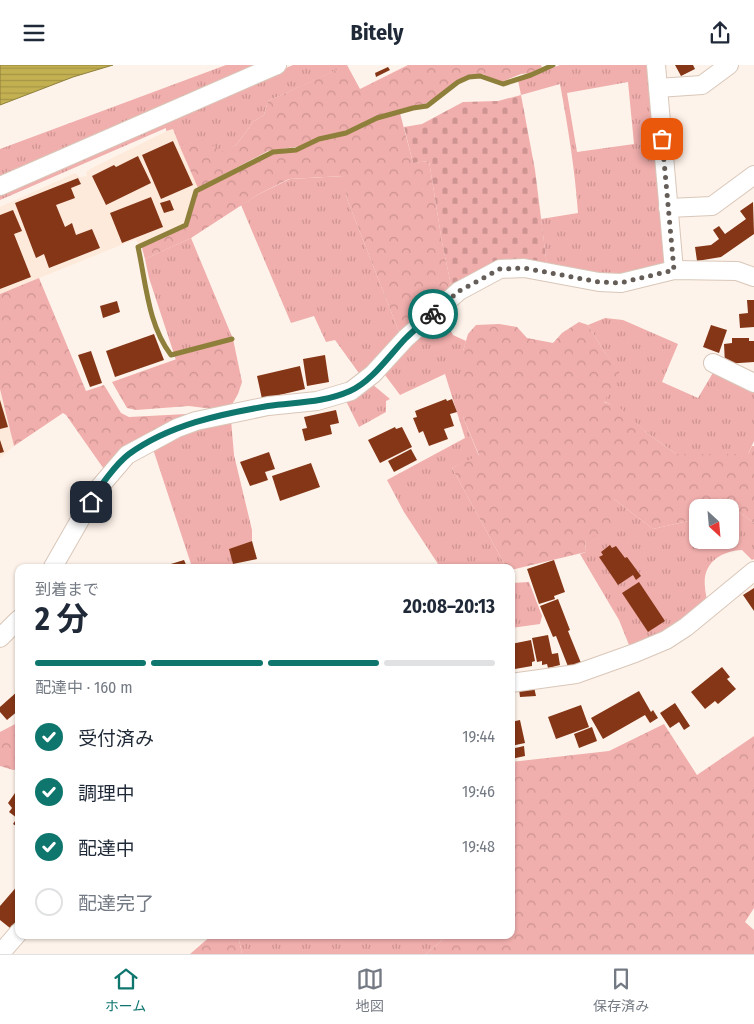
<!DOCTYPE html>
<html lang="ja">
<head>
<meta charset="utf-8">
<style>
  body { margin:0; font-family:"Fira Sans Condensed","Noto Sans JP",sans-serif; background:#f2f2f3; color:#1f2937; height:100vh; display:flex; flex-direction:column; font-size:19px; white-space:nowrap }
  * { box-sizing:border-box; margin:0 }
  p { font-size:16px; color:#747a83 }
  .icon { flex:none; width:28px; height:28px; fill:none; stroke:currentColor; stroke-width:2; stroke-linecap:round; stroke-linejoin:round }
  .map { position:relative; flex:1; overflow:hidden }
  .drawer { position:absolute; left:15px; top:499px; width:500px; height:375px; display:flex; flex-direction:column; background:#fff; border-radius:10px; box-shadow:0 1px 4px #0004 }
  .drawer>* { flex:none }
  .needle { width:32px; rotate:154deg }
  .controls { position:absolute; left:689px; top:434px; display:grid; gap:10px }
  .controls a { display:grid; place-items:center; width:50px; height:50px; border-radius:10px; background:#fff; box-shadow:0 1px 4px #0004; font-size:25px }
  .pin { position:absolute; display:grid; place-items:center; width:42px; height:42px; color:#fff; margin:-21px; border-radius:10px; box-shadow:0 2px 8px #0006 }
  .courier { position:absolute; display:grid; place-items:center; width:50px; height:50px; margin:-25px; border:4px solid #0f766e; border-radius:50%; background:#fff; color:#222; box-shadow:0 1px 6px #0007 }
  .headline em { font-style:normal; font-weight:700 }
  .headline div { display:flex; flex-direction:column-reverse }
  .headline { display:flex; align-items:center; justify-content:space-between; height:85px; padding:0 20px }
  h1 { font-size:32px; font-weight:700; line-height:38px }
  .bar { display:grid; grid-template-columns:repeat(4,1fr); gap:8px 5px; align-content:center; height:60px; padding:0 20px }
  .bar i { height:6px; border-radius:4px; background:#e0e1e3 }
  .bar .on { background:#0f766e }
  .bar p { grid-column:span 4 }
  ol { padding:0 20px; list-style:none }
  li { display:flex; align-items:center; gap:15px; height:55px }
  li p { margin-inline-start:auto }
  li .icon { padding:5px; border-radius:50%; background:#0f766e; color:#fff; stroke-width:4 }
  li:last-child { color:#747a83 }
  li i { width:28px; height:28px; border:2px solid #e0e1e3; border-radius:50% }
  header { display:flex; justify-content:space-between; align-items:center; height:65px; padding:0 20px; background:#fff; font-size:22px; font-weight:700 }
  .tabs { display:flex; justify-content:space-around; align-items:center; height:70px; border-top:1px solid #e0e1e3; background:#fff; font-size:14px; color:#747a83 }
  .tabs a { display:grid; justify-items:center; gap:2px }
  .tabs .on { color:#0f766e }
  .map>svg:first-child { display:block }
  .built { fill:#feeadb }
  .grass { fill:url(#grass-tufts); fill-rule:evenodd }
  .forest { fill:url(#forest-crowns) }
  .cemetery { fill:url(#cemetery-stones) }
  .water { fill:url(#water-rules); stroke:#8e7f3b }
  .lines { fill:none; stroke-linecap:round; stroke-linejoin:round }
  .stream { stroke:#8e7f3b; stroke-width:5 }
  .building { fill:#853617 }
  .minor-casing { stroke:#d9c7b9; stroke-width:20 }
  .minor { stroke:#fff; stroke-width:18 }
  .done { stroke:#655d57; stroke-width:5; stroke-dasharray:0 9 }
  .route { stroke:#0f766e; stroke-width:6 }
</style>
</head>
<body>
<header><svg class="icon" aria-label="menu" viewBox="0 0 24 24"><path d="M4 6h16M4 12h16M4 18h16"/></svg>Bitely<svg class="icon" aria-label="share" viewBox="0 0 24 24"><path d="M12 15V3M7 8l5-5 5 5M5 13v7h14v-7"/></svg></header>
<div class="map">
<svg width="754" height="889" viewBox="0 0 754 889">
  <defs>
    <pattern id="grass-tufts" width="24" height="20" patternUnits="userSpaceOnUse" patternTransform="scale(1.25)"><rect width="24" height="20" fill="#f0aeac"/><path d="M3 7l-1-3M5 7V3M7 7l1-3M15 17l-1-3M17 17v-4M19 17l1-3" fill="none" stroke="#cd9492"/></pattern>
    <pattern id="forest-crowns" width="20" height="18" patternUnits="userSpaceOnUse" patternTransform="scale(1.25)"><rect width="20" height="18" fill="#f0aeac"/><path d="M2 6a3 3 0 1 1 6 0M12 15a3 3 0 1 1 6 0" fill="none" stroke="#cd9492"/></pattern>
    <pattern id="cemetery-stones" width="16" height="16" patternUnits="userSpaceOnUse" patternTransform="scale(1.25)"><rect width="16" height="16" fill="#f0aeac"/><path d="M2 7V4a2 2 0 0 1 4 0v3zM10 15v-3a2 2 0 0 1 4 0v3z" fill="#cd9492"/></pattern>
    <pattern id="water-rules" width="6" height="5" patternUnits="userSpaceOnUse" patternTransform="scale(1.25)"><rect width="6" height="5" fill="#c3b051"/><path d="M0 2.5h6" fill="none" stroke="#a69645"/></pattern>
  </defs>
  <rect width="100%" height="100%" fill="#fef3ea"/>
  <g class="built">
    <polygon points="173,63 198,123 193,128 185,159 139,181 136,174 0,229 0,142 75,108 80,112 87,111 86,107 92,103"/>
    <polygon points="0,324 14,381 0,393"/>
  </g>
  <g class="grass">
    <polygon points="226,0 262,0 0,114 0,84"/>
    <polygon points="293,0 348,0 268,36 264,50 254,56 236,80 222,87 199,74 180,82 173,64 166,66 166,63 0,135 0,128"/>
    <path d="M560,0H650L666,194L663,200L619,212L547,201L541,154L578,148C575,105 568,62 560,19L521,30L518,15ZM628,17L634,79L577,87L567,28Z"/>
    <polygon points="344,111 347,134 401,272 361,311 335,275 326,277 314,251 291,258 241,140 257,130 290,114"/>
    <polygon points="191,173 233,274 176,295 149,213 145,194"/>
    <polygon points="441,247 453,270 466,276 463,286 463,352 479,391 452,403 506,502 440,502 404,447 387,415 465,373 445,309 400,330 382,306"/>
    <polygon points="605,253 623,255 678,279 662,317 698,333 714,306 754,325 754,376 748,389 676,389 647,368 619,343 603,336 619,306 605,288 588,260"/>
    <polygon points="372,319 390,334 386,336 386,347 359,362 345,334"/>
    <polygon points="231,355 234,390 252,465 252,476 230,484 233,499 229,502 192,502 152,381 181,366"/>
    <path d="M720,433L754,458V494L752,495L742,485C721,486 702,498 705,522C705,527 707,533 707,538L684,557L631,585L619,555L580,489L586,487L585,475L614,434L653,464L697,454L698,475H730V442H712Z"/>
    <polygon points="529,517 542,551 540,559 511,563 511,518"/>
    <polygon points="238,870 448,870 426,889 242,889"/>
  </g>
  <g class="forest">
    <polygon points="347,0 360,24 408,0 541,0 542,2 531,8 521,9 501,17 482,9 467,11 425,39 404,43 374,52 343,67 319,73 302,81 268,86 198,123 180,82 199,73 222,86 236,80 254,56 264,50 268,36"/>
    <polygon points="400,48 413,98 429,96 442,177 452,225 401,272 347,134 343,111 289,114 257,130 191,173 145,194 142,183 143,181 188,160 196,129 199,126 272,89 297,86 322,75 350,68 378,54"/>
    <polygon points="39,213 86,326 104,320 121,348 129,352 187,349 200,350 106,407 66,350 63,348 14,381 0,324 0,229"/>
    <polygon points="579,257 588,260 605,288 620,306 604,337 619,342 647,368 676,389 748,389 752,381 754,381 754,458 720,433 712,442 698,442 697,454 653,464 614,434 612,463 585,475 586,487 511,505 511,502 506,502 452,403 479,390 463,352 462,318 463,286 468,269 476,260 499,259 517,262 527,273 553,278 562,268"/>
    <polygon points="233,274 242,317 238,329 230,343 221,345 189,341 136,345 127,343 112,317"/>
    <polygon points="19,657 19,704 13,705 0,701 0,667"/>
    <polygon points="664,659 697,710 754,671 754,843 745,857 754,865 754,889 426,889 448,870 511,870 511,697 609,686"/>
    <polygon points="212,870 238,870 242,889 190,889"/>
  </g>
  <polygon class="cemetery" points="521,30 535,105 547,201 533,199 452,225 442,177 429,96 413,98 404,62 422,59 463,37 498,36"/>
  <polygon class="water" points="0,0 113,0 73,12 0,40"/>
  <g class="lines">
    <path class="stream" d="M232,274L171,290C148,260 146,218 138,182L186,160L196,126L273,87L296,85L319,74L346,68L377,53L413,43L427,41L458,17L469,12L480,11L503,19L531,10L553,0"/>
  </g>
  <g class="building">
    <polygon points="675,0 693,0 695,4 681,11"/>
    <polygon points="388,2 390,5 376,12 375,8"/>
    <polygon points="173,76 193,120 161,134 142,90"/>
    <polygon points="138,91 151,118 106,140 92,111 114,100 116,102"/>
    <polygon points="78,113 81,119 71,123 75,133 56,140 65,162 72,158 76,170 92,164 100,183 49,203 44,189 36,193 15,138"/>
    <polygon points="151,132 163,162 122,178 110,148"/>
    <polygon points="170,135 174,145 164,148 160,138"/>
    <polygon points="753,137 754,169 721,192 697,196 695,182 711,180 719,174 713,165 719,161 725,169 746,154 740,146"/>
    <polygon points="13,145 22,166 14,169 31,212 0,224 0,150"/>
    <polygon points="747,235 754,235 754,262 740,263 739,249 748,248"/>
    <polygon points="117,236 120,247 103,253 100,241"/>
    <polygon points="711,260 727,265 719,288 703,282"/>
    <polygon points="154,269 164,295 115,312 106,286"/>
    <polygon points="732,273 749,273 749,276 754,276 754,297 725,299 724,279 732,278"/>
    <polygon points="91,286 102,318 90,322 78,290"/>
    <polygon points="325,290 329,317 307,321 303,294"/>
    <polygon points="300,301 305,324 262,334 257,311"/>
    <polygon points="446,334 447,336 452,334 457,347 450,349 454,361 444,364 448,374 429,381 423,366 419,368 413,353 417,352 415,346"/>
    <polygon points="0,335 8,362 0,364"/>
    <polygon points="336,345 339,358 330,360 332,369 305,376 302,364 307,363 304,352"/>
    <polygon points="395,362 396,364 402,362 412,382 380,398 368,375"/>
    <polygon points="0,375 4,387 0,388"/>
    <polygon points="411,384 417,395 394,407 388,396"/>
    <polygon points="269,387 275,404 265,407 268,415 250,421 240,397"/>
    <polygon points="311,398 320,422 280,436 272,411"/>
    <polygon points="252,476 257,494 233,499 229,484"/>
    <polygon points="610,480 612,483 616,481 625,493 627,492 641,511 636,515 633,510 618,520 599,492 603,490 601,487"/>
    <polygon points="184,495 187,502 161,502"/>
    <polygon points="554,495 565,527 554,531 555,534 539,539 527,504"/>
    <polygon points="639,517 665,556 648,567 622,528"/>
    <polygon points="754,523 754,546 743,530"/>
    <polygon points="558,534 570,565 568,566 581,598 569,604 556,571 553,572 540,541"/>
    <polygon points="548,570 552,589 558,588 560,600 548,603 547,599 542,600 542,596 537,597 532,573"/>
    <polygon points="531,575 535,596 532,597 532,601 515,604 511,579"/>
    <polygon points="722,602 730,612 727,614 736,624 718,639 715,636 705,644 691,627"/>
    <polygon points="534,622 536,631 520,632 519,624"/>
    <polygon points="19,625 19,645 7,655 0,647 0,642"/>
    <polygon points="639,626 651,647 653,645 658,653 650,658 645,650 603,674 591,653"/>
    <polygon points="675,638 690,661 684,665 679,657 670,663 660,648"/>
    <polygon points="581,640 589,662 556,674 548,652"/>
    <polygon points="520,655 525,678 511,681 511,657"/>
    <polygon points="592,662 597,676 579,683 574,669"/>
    <polygon points="524,681 525,691 511,694 511,684"/>
    <polygon points="15,728 19,730 19,763 13,759 17,753 9,747 12,743 8,738"/>
    <polygon points="19,819 19,853 10,863 0,855 0,841"/>
  </g>
  <g class="lines">
    <g class="minor-casing">
      <g id="minor">
        <polyline points="656,0 674,205"/>
        <polyline points="658,23 702,20 729,0"/>
        <polyline points="0,121 277,0"/>
        <polyline points="668,143 712,141 754,110"/>
        <polyline points="713,298 754,318"/>
        <polyline points="53,502 97,425 127,390 177,363 196,356 268,341 317,336 351,326 373,309 406,273 459,226 500,204 524,203 599,217 621,218 674,205 737,206 754,212"/>
        <polyline points="0,573 19,554"/>
        <polyline points="511,618 576,609 635,588 666,575 686,562 754,506"/>
        <polyline points="0,889 19,867"/>
      </g>
    </g>
    <use href="#minor" class="minor"/>
  </g>
  <g class="lines">
    <polyline class="done" points="433,249 459,226 500,204 524,203 599,217 620,218 674,205 662,74"/>
    <path class="route" d="M91,437C98,423 117,398 129,389C169,360 220,349 268,341C296,337 323,338 350,326C371,317 389,291 405,274C414,265 424,257 433,249"/>
  </g>
</svg>
<div class="controls">
<a><svg class="needle" viewBox="-14 -14 28 28"><path d="M0-13l5 13h-10z" fill="#e53935"/><path d="M0 13l5-13h-10z" fill="#747a83"/></svg></a>
</div>
<div class="pin" style="left:662px;top:74px;background:#ea580c"><svg class="icon" aria-label="bag" viewBox="0 0 24 24"><path d="M5 8h14l-1 12H6zM9 8a3 3 0 0 1 6 0"/></svg></div>
<div class="pin" style="left:91px;top:437px;background:#1f2937"><svg class="icon" aria-label="home" viewBox="0 0 24 24"><path d="M3 11l9-7 9 7M6 9v11h12V9"/></svg></div>
<div class="courier" style="left:433px;top:249px"><svg class="icon" aria-label="bike" viewBox="0 0 24 24"><circle cx="6" cy="16" r="4"/><circle cx="18" cy="16" r="4"/><path d="M6 16l4-8h5l3 8M10 8l3 8H6M13 5h3"/></svg></div>
<section class="drawer">
<div class="headline"><div><h1>2 分</h1><p>到着まで</p></div><em>20:08–20:13</em></div>
<div class="bar"><i class="on"></i><i class="on"></i><i class="on"></i><i></i><p>配達中 · 160 m</p></div>
<ol>
<li><svg class="icon" aria-label="check" viewBox="0 0 24 24"><path d="M5 12l5 5 9-10"/></svg>受付済み<p>19:44</p></li>
<li><svg class="icon" aria-label="check" viewBox="0 0 24 24"><path d="M5 12l5 5 9-10"/></svg>調理中<p>19:46</p></li>
<li><svg class="icon" aria-label="check" viewBox="0 0 24 24"><path d="M5 12l5 5 9-10"/></svg>配達中<p>19:48</p></li>
<li><i></i>配達完了</li>
</ol>
</section>
</div>
<nav class="tabs">
<a class="on"><svg class="icon" aria-label="home" viewBox="0 0 24 24"><path d="M3 11l9-7 9 7M6 9v11h12V9"/></svg>ホーム</a>
<a><svg class="icon" aria-label="map" viewBox="0 0 24 24"><path d="M3 6l6-2 6 2 6-2v14l-6 2-6-2-6 2zM9 4v14M15 6v14"/></svg>地図</a>
<a><svg class="icon" aria-label="saved" viewBox="0 0 24 24"><path d="M7 4h10v16l-5-4-5 4z"/></svg>保存済み</a>
</nav>
</body>
</html>
